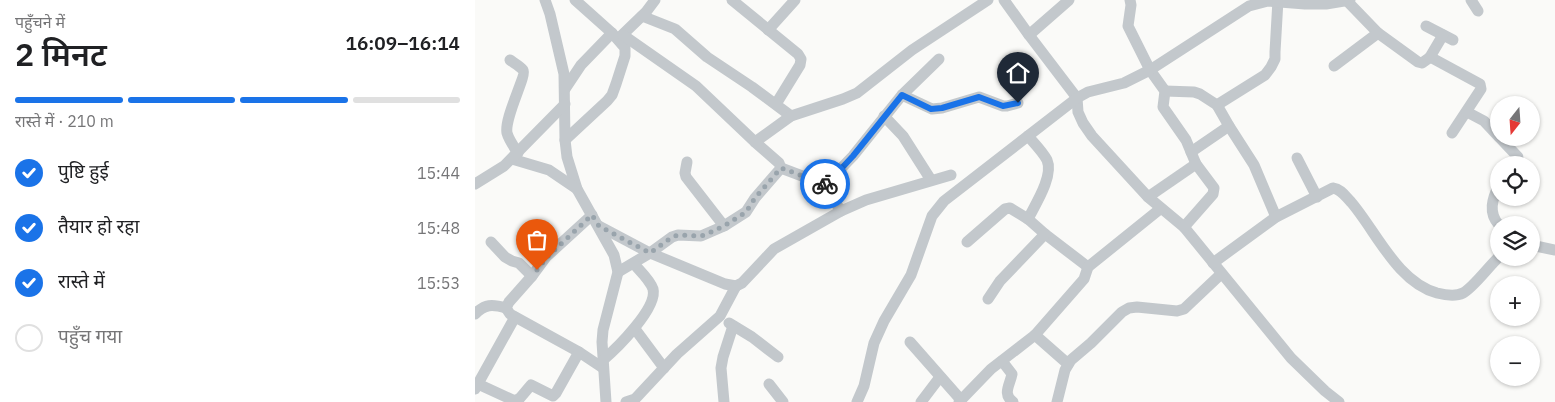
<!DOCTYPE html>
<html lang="hi">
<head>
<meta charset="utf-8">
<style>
  body { margin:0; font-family:"IBM Plex Sans","Noto Sans Devanagari",sans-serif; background:#f2f2f2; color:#202124; height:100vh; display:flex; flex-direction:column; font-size:19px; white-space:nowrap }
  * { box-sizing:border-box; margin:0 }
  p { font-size:16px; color:#757577 }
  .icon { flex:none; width:28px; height:28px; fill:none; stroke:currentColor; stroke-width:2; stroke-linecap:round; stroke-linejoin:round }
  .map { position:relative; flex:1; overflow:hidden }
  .details { display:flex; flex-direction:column; background:#fff; width:475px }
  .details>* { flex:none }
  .needle { width:32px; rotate:197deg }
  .tools { position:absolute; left:1015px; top:96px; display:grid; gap:10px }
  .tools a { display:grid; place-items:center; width:50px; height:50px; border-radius:50%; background:#fff; box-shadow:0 1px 4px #0004; font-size:25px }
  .pin { position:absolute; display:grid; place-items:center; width:42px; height:42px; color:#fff; margin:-51px -21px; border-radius:50% 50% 50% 0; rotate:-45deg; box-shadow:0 0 5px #0007 }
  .pin .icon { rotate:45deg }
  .courier { position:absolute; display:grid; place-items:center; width:50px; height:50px; margin:-25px; border:4px solid #1a73e8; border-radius:50%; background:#fff; color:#222; box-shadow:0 1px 6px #0007 }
  .headline em { font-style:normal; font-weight:600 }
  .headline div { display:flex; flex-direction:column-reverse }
  .headline { display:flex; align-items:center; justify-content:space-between; height:85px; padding:0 15px }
  h1 { font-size:32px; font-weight:600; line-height:38px }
  .bar { display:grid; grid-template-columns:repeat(4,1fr); gap:8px 5px; align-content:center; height:60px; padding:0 15px }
  .bar i { height:6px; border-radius:4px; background:#e0e0e0 }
  .bar .current { background:#1a73e8 }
  .bar p { grid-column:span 4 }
  ol { padding:0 15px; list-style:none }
  li { display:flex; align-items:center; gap:15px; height:55px }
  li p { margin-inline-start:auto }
  li .icon { padding:5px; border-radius:50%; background:#1a73e8; color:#fff; stroke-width:4 }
  li:last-child { color:#757577 }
  li i { width:28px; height:28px; border:2px solid #e0e0e0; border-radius:50% }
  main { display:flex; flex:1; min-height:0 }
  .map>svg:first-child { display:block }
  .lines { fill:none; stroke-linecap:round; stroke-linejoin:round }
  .minor { stroke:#c3c8cc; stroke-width:11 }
  .done { stroke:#99a4ac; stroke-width:5; stroke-dasharray:0 9 }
  .route { stroke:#1a73e8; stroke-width:6 }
</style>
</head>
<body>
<main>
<section class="details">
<div class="headline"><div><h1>2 मिनट</h1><p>पहुँचने में</p></div><em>16:09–16:14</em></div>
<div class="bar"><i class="current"></i><i class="current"></i><i class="current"></i><i></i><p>रास्ते में · 210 m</p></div>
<ol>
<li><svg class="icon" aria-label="check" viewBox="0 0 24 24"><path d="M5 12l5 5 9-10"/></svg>पुष्टि हुई<p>15:44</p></li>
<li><svg class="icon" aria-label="check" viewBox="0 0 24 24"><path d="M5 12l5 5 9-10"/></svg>तैयार हो रहा<p>15:48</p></li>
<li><svg class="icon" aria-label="check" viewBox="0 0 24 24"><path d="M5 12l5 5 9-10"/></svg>रास्ते में<p>15:53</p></li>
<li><i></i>पहुँच गया</li>
</ol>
</section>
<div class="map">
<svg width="1080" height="402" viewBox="0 0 1080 402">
  <rect width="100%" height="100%" fill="#fafaf8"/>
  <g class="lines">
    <g class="minor">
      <polyline points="70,0 75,14 89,74 90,140 92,157 102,189 139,255 143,272 128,330 127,342 131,402"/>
      <polyline points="257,0 323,54 326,59 325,65 301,104"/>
      <polyline points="529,0 554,35 602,98 603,112 608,123 617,136 673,197 709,227 816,358 850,391 864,402"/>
      <polyline points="655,0 656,5 653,26 675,70 690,91 688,107 711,140 721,164 739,188 738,194 709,227"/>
      <polyline points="996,0 1003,11"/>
      <polyline points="872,1 903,33 943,62 947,63 954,58 957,58 1005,84 1006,89 977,133"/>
      <polyline points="167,16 200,29 232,57 277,87 316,116"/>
      <polyline points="951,26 978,40"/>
      <polyline points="293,30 320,0"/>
      <polyline points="554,35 594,0"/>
      <polyline points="143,39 171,12 180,0"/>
      <polyline points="955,57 968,35"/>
      <path d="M35,60C39,63 45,66 48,70C52,76 29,117 32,133C34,140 39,147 43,153"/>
      <polyline points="859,66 903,33"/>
      <polyline points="90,89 106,65 137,33"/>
      <polyline points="690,91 719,92 725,94 742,105 754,126 779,165 801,217"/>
      <polyline points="427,95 457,109 467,108 504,97 528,106 532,106 543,103"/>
      <polyline points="742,105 790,75 796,67 800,59 800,52 803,0"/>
      <polyline points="992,112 1009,121 1024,137"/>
      <polyline points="409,116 428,136 456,180"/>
      <path d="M553,136C559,143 568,152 572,160C579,176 560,205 553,219"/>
      <polyline points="1025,138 1043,157 1042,165"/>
      <polyline points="90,140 132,101 137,95 141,84 150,56 150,48 137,33 100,0"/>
      <polyline points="280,142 316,116 368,99 382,93 437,50 513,0"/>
      <polyline points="716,152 754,126"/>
      <polyline points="822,158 842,197"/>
      <polyline points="37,159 74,170 102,189"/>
      <polyline points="212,162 210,173 211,177 249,226"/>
      <polyline points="306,168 351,185"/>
      <polyline points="0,184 29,166 90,104"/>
      <path d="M1024,185C1017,199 1013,213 1024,225"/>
      <polyline points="673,197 721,164"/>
      <polyline points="366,211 352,190 351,187 352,183 378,156 427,95 464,59"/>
      <polyline points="117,215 71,257 57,276 34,302 31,308 35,314 104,352 128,368"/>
      <polyline points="124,226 175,253 250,284 261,286 267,283 299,249 366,211 391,200 476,175"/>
      <polyline points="16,242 30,257 37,261 44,263 57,276"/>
      <polyline points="492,242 530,209 535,208 553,219 570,234 613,267"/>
      <polyline points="1056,245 1080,250"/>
      <path d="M738,263L801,217L858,188C866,189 870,196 876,202C901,231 922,282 962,293C970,295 980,297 988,293C998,288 1014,266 1024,257"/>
      <polyline points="143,272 175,253 197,237 203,235 226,236 249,226 271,212 280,198 306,168 304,163 280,142 221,86 148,35"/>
      <polyline points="513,299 525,281 570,234"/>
      <path d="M0,314C10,304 17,304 31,308"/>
      <polyline points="254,323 277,337 303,357"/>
      <polyline points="160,329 189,368"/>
      <polyline points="560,335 593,364"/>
      <polyline points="435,342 486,400"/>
      <path d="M128,360C141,349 183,308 178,289C175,280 165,271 159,264"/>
      <path d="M527,361L537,374C535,385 527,394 538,402"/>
      <polyline points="3,384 40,401 45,398 56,385 78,396 81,393 104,352"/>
      <polyline points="294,384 308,402"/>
      <polyline points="0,389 40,317"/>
      <polyline points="151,402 160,399 202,354 245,316 261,286"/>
      <polyline points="249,402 246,368 248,357 258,326"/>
      <polyline points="382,402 389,386 399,343 409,321 436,275 457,216 469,201 602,98 613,92 649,83 675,70 774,6 793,1 830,4 851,4 875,0"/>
      <polyline points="446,402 465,377"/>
      <polyline points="484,402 516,369 560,335 609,279 613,267 685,209"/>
      <polyline points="582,402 590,370 596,360 616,343 647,312 654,308 662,307 702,311 709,309 746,274"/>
    </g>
  </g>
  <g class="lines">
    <polyline class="done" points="62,270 72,257 117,215 124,226 175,253 197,237 203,235 226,236 232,234 249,226 271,212 280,198 306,168 350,184"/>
    <polyline class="route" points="350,184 351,185 378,156 427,95 456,109 467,108 504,97 528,106 543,103"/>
  </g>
</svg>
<div class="tools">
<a><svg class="needle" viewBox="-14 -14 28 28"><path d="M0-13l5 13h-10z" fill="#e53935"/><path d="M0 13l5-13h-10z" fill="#757577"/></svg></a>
<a><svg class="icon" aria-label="locate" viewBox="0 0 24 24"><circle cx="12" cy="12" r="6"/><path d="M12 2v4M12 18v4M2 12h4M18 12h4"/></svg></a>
<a><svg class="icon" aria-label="layers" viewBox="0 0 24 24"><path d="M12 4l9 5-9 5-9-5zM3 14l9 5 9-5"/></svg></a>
<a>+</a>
<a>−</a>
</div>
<div class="pin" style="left:62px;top:270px;background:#ea580c"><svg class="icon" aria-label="bag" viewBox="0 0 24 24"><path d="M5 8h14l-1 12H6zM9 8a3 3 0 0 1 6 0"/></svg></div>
<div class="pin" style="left:543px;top:103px;background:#1f2937"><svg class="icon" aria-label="home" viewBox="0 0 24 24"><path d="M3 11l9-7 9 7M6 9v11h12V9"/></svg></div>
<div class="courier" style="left:350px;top:184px"><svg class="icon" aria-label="bike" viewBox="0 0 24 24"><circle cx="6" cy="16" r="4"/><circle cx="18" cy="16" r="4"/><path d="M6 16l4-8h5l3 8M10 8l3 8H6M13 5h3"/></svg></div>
</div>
</main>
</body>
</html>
